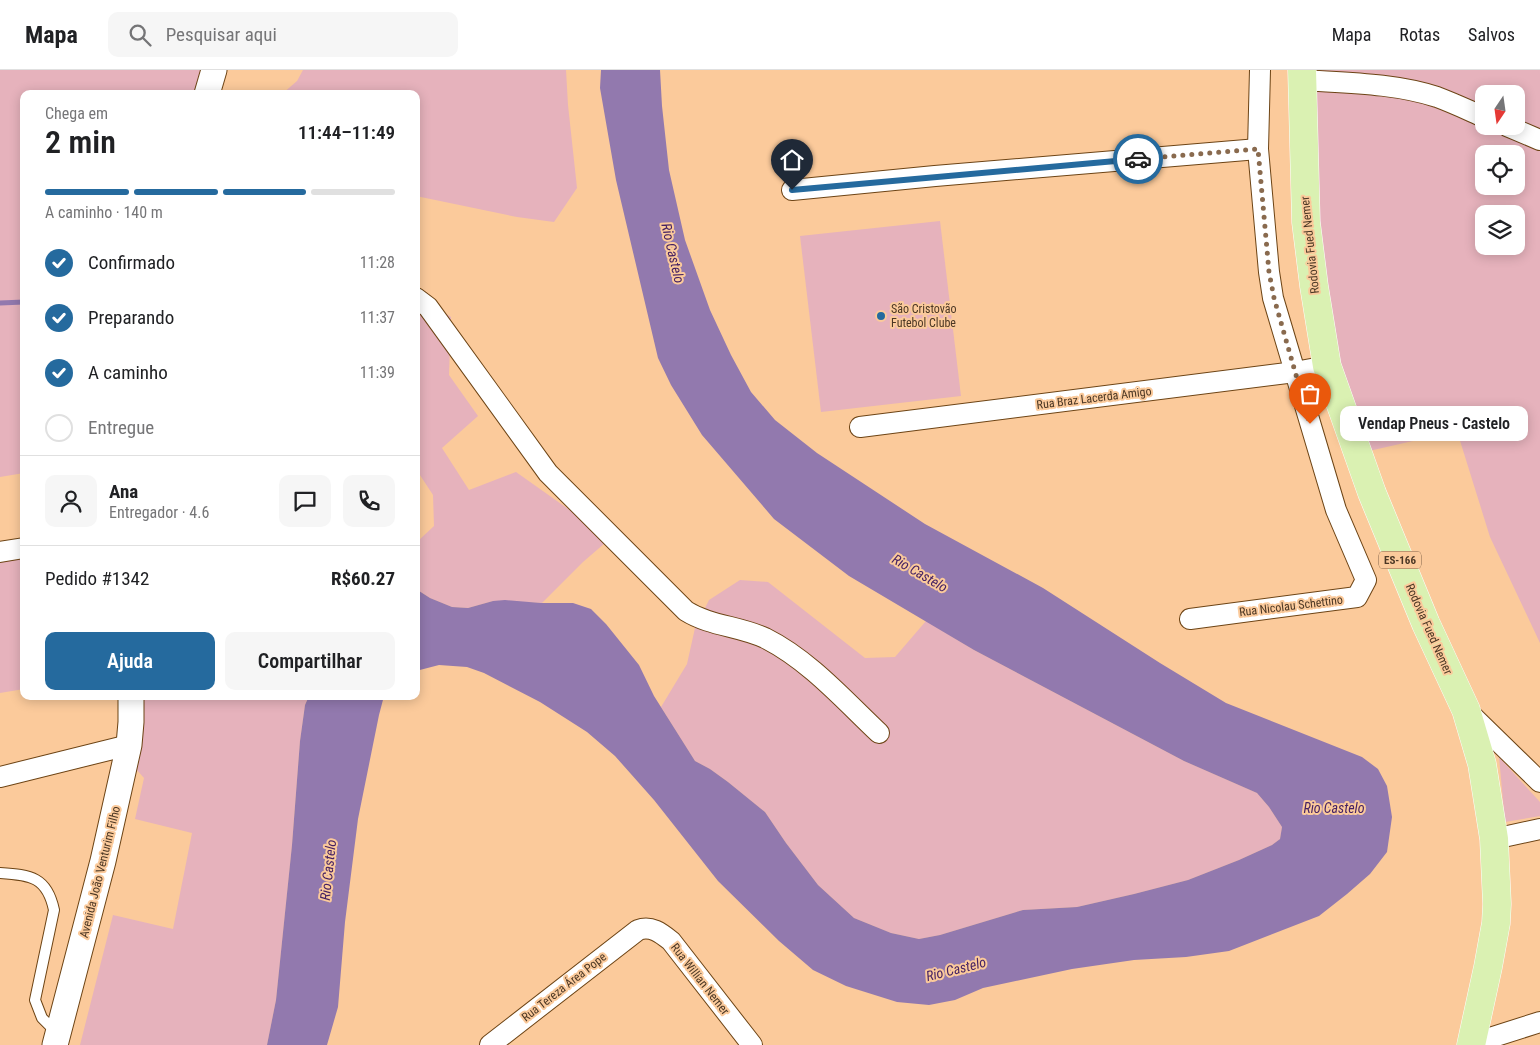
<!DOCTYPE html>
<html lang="pt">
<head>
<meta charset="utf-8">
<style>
  body { margin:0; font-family:"Roboto Condensed",sans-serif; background:#f6f6f6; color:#202124; height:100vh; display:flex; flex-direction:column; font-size:19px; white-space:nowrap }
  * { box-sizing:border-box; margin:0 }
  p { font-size:16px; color:#757577 }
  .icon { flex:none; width:28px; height:28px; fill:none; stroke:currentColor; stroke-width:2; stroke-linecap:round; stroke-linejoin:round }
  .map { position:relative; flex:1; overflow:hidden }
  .panel { position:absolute; left:20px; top:20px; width:400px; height:610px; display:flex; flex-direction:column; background:#fff; border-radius:10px; box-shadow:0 2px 12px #0003 }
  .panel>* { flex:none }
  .needle { width:32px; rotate:193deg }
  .buttons { position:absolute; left:1475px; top:15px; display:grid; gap:10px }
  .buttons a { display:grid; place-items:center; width:50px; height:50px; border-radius:10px; background:#fff; box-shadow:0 2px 12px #0003; font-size:25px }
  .pin { position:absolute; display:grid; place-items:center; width:42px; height:42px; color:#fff; margin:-51px -21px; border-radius:50% 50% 50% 0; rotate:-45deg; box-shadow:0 0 5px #0007 }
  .pin .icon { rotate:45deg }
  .courier { position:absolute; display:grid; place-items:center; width:50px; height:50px; margin:-25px; border:4px solid #256a9e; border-radius:50%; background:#fff; color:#222; box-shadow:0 1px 6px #0007 }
  .bubble { position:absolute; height:35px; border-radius:10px; background:#fff; box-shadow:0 2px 12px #0003; font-size:16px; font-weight:600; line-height:35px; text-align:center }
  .headline em { font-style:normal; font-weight:600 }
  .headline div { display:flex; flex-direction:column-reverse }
  .headline { display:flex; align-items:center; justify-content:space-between; height:85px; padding:0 25px }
  h1 { font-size:32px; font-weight:600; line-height:38px }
  .bar { display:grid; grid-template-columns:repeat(4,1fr); gap:8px 5px; align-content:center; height:60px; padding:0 25px }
  .bar i { height:6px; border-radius:4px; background:#e0e0e0 }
  .bar .active { background:#256a9e }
  .bar p { grid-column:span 4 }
  .line { display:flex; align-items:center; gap:12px; padding:0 25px; border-top:1px solid #e0e0e0 }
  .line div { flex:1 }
  .round { display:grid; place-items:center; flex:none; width:52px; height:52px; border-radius:10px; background:#f6f6f6 }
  ol { padding:0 25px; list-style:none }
  li { display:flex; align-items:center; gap:15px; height:55px }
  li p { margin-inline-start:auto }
  li .icon { padding:5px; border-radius:50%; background:#256a9e; color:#fff; stroke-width:4 }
  li:last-child { color:#757577 }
  li i { width:28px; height:28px; border:2px solid #e0e0e0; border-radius:50% }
  .button { display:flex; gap:10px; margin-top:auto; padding:10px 25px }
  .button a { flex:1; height:58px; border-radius:10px; background:#256a9e; color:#fff; font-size:20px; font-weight:600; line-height:58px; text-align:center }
  .button a+a { background:#f6f6f6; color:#202124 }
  header { display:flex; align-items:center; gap:30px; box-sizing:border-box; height:70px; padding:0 25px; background:#fff; border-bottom:1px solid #e0e0e0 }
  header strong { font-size:24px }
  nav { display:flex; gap:28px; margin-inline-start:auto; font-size:18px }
  .search { width:350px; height:45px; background:#f6f6f6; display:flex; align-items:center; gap:12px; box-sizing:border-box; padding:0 18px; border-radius:10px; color:#757577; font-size:19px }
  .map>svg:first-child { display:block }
  .green { fill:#e6b2bc; fill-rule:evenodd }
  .water { fill:#9279ae }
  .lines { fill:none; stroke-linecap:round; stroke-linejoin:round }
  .stream { stroke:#9279ae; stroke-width:5 }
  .service-casing { stroke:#6d4415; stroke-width:12 }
  .minor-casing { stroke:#6d4415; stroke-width:22 }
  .tertiary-casing { stroke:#6d4415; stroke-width:27 }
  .primary-casing { stroke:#fff; stroke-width:29 }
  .service { stroke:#fff; stroke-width:10 }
  .minor { stroke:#fff; stroke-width:20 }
  .tertiary { stroke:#fff; stroke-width:25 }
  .primary { stroke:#daf1b2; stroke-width:28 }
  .done { stroke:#896a4e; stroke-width:5; stroke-dasharray:0 9 }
  .route { stroke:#256a9e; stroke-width:6 }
  .poi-dot { fill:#256a9e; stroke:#fbca9b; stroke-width:2 }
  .labels { text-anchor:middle; stroke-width:4; stroke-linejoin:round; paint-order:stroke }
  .shield { fill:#fbca9b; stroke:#806348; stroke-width:1 }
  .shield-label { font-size:11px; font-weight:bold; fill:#4b3724 }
  .street-label { font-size:12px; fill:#4b3724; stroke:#fbca9b }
  .poi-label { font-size:12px; fill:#4b3724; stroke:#fbca9b; text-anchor:start }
  .water-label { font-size:14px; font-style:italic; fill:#442163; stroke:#fbca9b }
</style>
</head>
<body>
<header>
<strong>Mapa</strong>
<div class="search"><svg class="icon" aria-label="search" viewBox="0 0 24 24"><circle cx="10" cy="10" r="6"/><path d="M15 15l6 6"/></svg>Pesquisar aqui</div>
<nav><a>Mapa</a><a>Rotas</a><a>Salvos</a></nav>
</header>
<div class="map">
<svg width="1540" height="975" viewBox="0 0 1540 975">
  <rect width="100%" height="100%" fill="#fbca9b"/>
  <g class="green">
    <polygon points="0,0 202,0 194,24 24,24 24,403 0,407"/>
    <polygon points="303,0 566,0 568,35 577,118 554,152 517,147 416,126 416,24 282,24 297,11"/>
    <path d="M1307,0H1540V573L1490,467L1457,361L1360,383L1327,284ZM1484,24H1516V56H1484ZM1484,84H1516V116H1484ZM1484,144H1516V176H1484Z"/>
    <polygon points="940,151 961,326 821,342 800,166"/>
    <polygon points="416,225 451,247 449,305 478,346 442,378 469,420 516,402 581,448 605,473 583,492 542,533 493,531 468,538 452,537 430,528 416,519 416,470 418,471 434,456 433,425 416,399"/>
    <polygon points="24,475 24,619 0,623 0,479"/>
    <polygon points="740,510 768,512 865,588 895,587 926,551 974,580 1184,691 1257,723 1269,737 1282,757 1280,769 1272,775 1239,790 1188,810 1134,824 1077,837 1023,840 940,865 919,869 891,863 854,848 818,815 786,773 765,742 728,712 710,699 695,691 661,637 687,594 695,558 709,530"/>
    <polygon points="130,626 309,626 305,635 300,671 292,775 276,930 267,975 80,975 113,845 173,859 192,763 135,749 144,708 127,689"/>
    <polygon points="1499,687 1540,732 1540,746 1505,752"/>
  </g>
  <g class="water">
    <polygon points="601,0 660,0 662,36 669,100 685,170 710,240 731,285 751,322 775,350 817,383 925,454 1043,518 1160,593 1226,633 1362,687 1378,699 1387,716 1392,747 1387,782 1370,804 1347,824 1319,846 1229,881 1186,887 1134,890 1072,899 983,918 955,930 929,935 897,932 846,916 813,900 779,871 718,811 654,730 615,686 587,662 540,632 484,603 467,597 439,595 416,601 416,519 430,528 452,537 468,538 493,531 505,530 541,533 573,533 591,539 606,554 639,595 654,626 695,691 710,699 728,712 765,742 786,773 818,815 854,848 891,863 919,869 940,865 1023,840 1077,837 1134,824 1188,810 1239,790 1272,775 1280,769 1282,757 1269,737 1257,723 1184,691 974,580 849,506 774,449 702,365 671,315 658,288 616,110 600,18"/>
    <polygon points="309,626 384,626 379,645 358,749 345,852 338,937 327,975 267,975 276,930 292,775 300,671 305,635"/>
  </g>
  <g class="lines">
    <polyline class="stream" points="0,233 24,232"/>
    <g class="service-casing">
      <path id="service" d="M0,803C31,805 47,807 54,840L35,930L42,948L57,963"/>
    </g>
    <g class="minor-casing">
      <g id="minor">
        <path d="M1302,10C1346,13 1394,13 1437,27C1453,33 1468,40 1484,47"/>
        <polyline points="1507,56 1540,70"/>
        <polyline points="792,120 935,106 1258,79"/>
        <path d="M416,228L428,237L548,403L686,541C710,556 739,556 765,568C809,590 844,630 879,663"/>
        <polyline points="860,357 1295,302 1327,296"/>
        <polyline points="0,482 24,478"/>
        <polyline points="1190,549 1357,527 1366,510 1336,440 1273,228 1269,202 1258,79 1260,0"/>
        <polyline points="1466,640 1540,712"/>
        <polyline points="0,707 129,675"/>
        <polyline points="1494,769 1540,759"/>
        <polyline points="1471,974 1540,952"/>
        <path d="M490,975L638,860C651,855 661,863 671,871L752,975"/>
      </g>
    </g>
    <g class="tertiary-casing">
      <g id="tertiary">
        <polyline points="207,24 214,0"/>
        <polyline points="55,975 103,791 129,675 131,652 131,626"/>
      </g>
    </g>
    <g class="primary-casing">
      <polyline id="primary" points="1302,0 1306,152 1314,216 1327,296 1372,423 1426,554 1466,640 1482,694 1494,769 1497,834 1496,853 1488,897 1471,975"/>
    </g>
    <use href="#service" class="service"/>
    <use href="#minor" class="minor"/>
    <use href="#tertiary" class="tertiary"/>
    <use href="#primary" class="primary"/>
  </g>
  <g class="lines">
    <polyline class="done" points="1138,89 1258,79 1269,202 1274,228 1310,354"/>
    <polyline class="route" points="792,120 1138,89"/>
  </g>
  <circle class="poi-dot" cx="881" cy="246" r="5"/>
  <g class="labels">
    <rect class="shield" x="1379" y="481.5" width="42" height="17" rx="4"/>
    <g class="shield-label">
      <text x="1400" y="494">ES-166</text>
    </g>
    <g class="street-label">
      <text transform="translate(1310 175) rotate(-96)" y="4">Rodovia Fued Nemer</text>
      <text transform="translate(1094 328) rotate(-7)" y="4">Rua Braz Lacerda Amigo</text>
      <text transform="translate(1291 536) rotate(-7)" y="4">Rua Nicolau Schettino</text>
      <text transform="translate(1429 559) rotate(66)" y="4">Rodovia Fued Nemer</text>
      <text transform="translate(100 802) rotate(-76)" y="4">Avenida João Venturim Filho</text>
      <text transform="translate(700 909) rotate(52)" y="4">Rua Willian Nemer</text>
      <text transform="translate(564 917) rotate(-38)" y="4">Rua Tereza Área Pope</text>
    </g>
    <g class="poi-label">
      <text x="891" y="243">São Cristovão<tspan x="891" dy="14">Futebol Clube</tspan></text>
    </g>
    <g class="water-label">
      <text transform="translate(673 183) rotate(77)" y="5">Rio Castelo</text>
      <text transform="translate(920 503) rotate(30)" y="5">Rio Castelo</text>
      <text x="1334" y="743">Rio Castelo</text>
      <text transform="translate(328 800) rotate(-84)" y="5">Rio Castelo</text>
      <text transform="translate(956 899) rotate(-14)" y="5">Rio Castelo</text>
    </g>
  </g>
</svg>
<div class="buttons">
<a><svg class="needle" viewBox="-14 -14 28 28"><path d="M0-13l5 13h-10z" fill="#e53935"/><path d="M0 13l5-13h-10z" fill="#757577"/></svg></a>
<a><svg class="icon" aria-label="locate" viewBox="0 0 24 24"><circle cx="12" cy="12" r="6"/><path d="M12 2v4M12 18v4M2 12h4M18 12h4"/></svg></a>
<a><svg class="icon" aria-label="layers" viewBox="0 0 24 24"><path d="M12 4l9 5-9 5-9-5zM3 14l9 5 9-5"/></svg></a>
</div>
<div class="pin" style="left:1310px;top:354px;background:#ea580c"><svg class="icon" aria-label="bag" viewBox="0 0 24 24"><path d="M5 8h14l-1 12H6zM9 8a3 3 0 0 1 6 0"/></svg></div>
<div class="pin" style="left:792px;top:120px;background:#1f2937"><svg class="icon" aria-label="home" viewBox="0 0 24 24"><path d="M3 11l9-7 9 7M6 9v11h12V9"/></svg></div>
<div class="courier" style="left:1138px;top:89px"><svg class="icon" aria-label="car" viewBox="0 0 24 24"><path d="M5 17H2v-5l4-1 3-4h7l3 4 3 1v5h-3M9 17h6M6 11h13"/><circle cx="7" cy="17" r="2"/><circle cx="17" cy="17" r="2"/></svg></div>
<div class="bubble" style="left:1340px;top:336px;width:188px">Vendap Pneus - Castelo</div>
<section class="panel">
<div class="headline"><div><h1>2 min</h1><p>Chega em</p></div><em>11:44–11:49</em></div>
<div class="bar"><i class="active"></i><i class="active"></i><i class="active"></i><i></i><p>A caminho · 140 m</p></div>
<ol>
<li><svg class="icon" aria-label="check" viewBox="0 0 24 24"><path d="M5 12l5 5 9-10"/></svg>Confirmado<p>11:28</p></li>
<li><svg class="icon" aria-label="check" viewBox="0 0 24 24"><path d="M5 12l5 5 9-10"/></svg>Preparando<p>11:37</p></li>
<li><svg class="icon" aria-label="check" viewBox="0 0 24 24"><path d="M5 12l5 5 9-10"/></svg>A caminho<p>11:39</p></li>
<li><i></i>Entregue</li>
</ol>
<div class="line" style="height:90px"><a class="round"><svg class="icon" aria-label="person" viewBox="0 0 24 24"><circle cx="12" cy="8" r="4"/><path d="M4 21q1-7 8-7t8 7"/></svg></a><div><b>Ana</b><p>Entregador · 4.6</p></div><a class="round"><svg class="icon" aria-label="chat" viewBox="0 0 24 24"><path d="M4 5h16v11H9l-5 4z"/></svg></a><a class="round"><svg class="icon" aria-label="phone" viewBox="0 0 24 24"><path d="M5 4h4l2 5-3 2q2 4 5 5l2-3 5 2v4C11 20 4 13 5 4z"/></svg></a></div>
<div class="line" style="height:65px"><div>Pedido #1342</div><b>R$60.27</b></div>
<div class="button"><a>Ajuda</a><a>Compartilhar</a></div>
</section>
</div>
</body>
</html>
